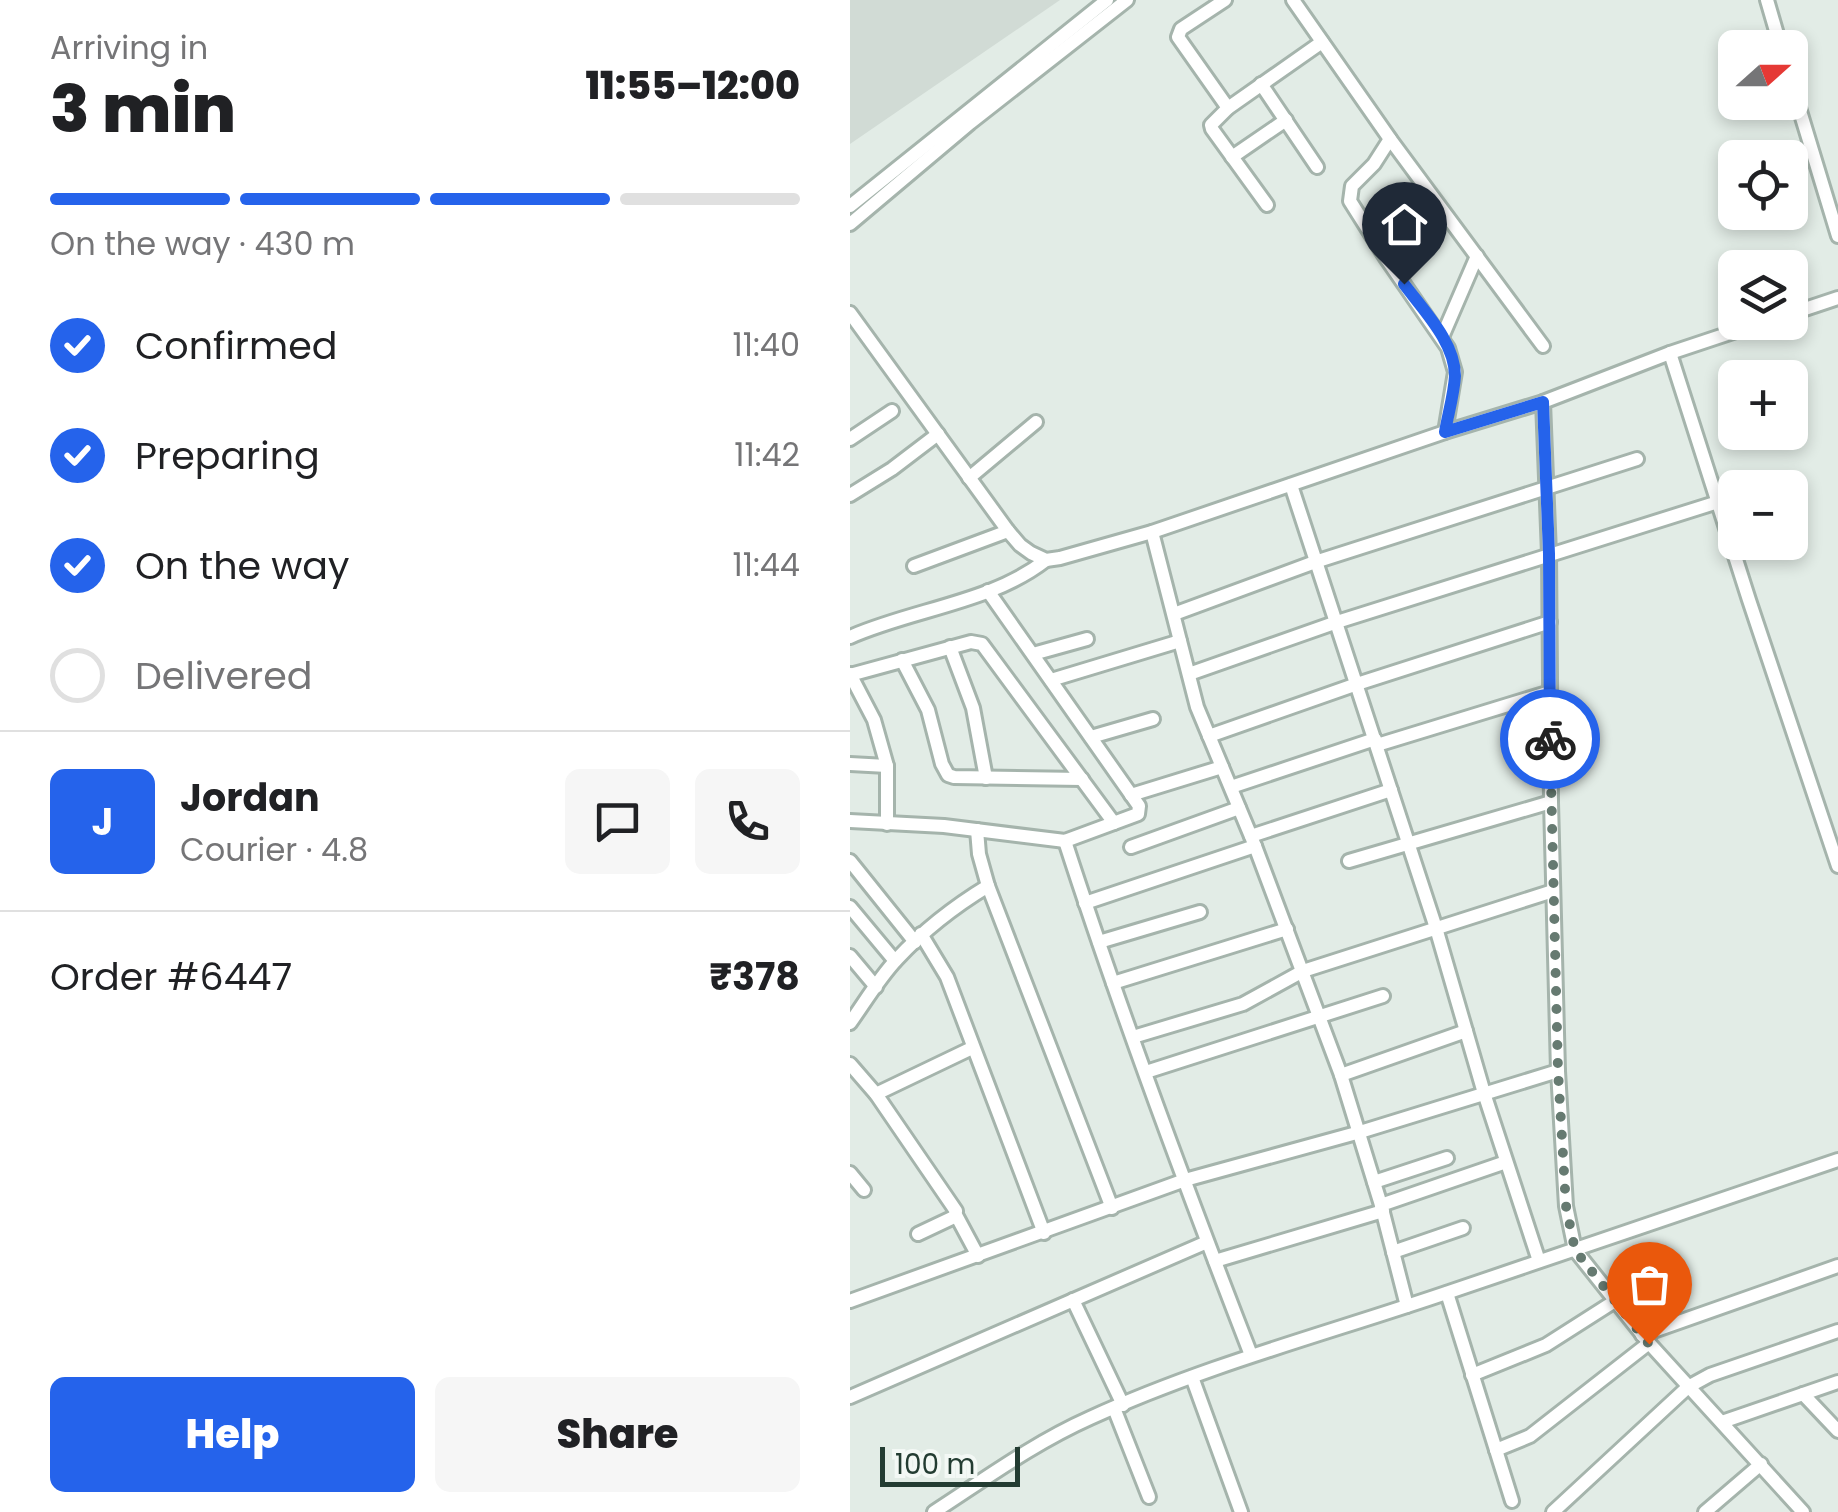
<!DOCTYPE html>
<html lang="en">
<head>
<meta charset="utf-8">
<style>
  body { margin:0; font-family:Poppins,sans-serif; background:#f6f6f6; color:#202124; height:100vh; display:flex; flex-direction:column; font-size:38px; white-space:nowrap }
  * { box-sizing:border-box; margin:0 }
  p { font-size:32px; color:#757577 }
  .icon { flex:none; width:55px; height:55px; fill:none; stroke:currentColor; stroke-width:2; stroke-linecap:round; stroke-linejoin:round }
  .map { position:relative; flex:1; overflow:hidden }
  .drawer { display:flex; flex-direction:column; background:#fff; width:850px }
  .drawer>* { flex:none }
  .needle { width:65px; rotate:69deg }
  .tools { position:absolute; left:868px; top:30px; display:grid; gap:20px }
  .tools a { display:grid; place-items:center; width:90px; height:90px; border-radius:15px; background:#fff; box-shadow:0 5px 15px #0003; font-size:50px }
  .scale { position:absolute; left:30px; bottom:25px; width:140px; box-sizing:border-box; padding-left:10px; border:5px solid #233c32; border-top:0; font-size:28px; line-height:35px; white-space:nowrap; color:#233c32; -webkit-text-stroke:8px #f3f8f5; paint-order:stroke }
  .pin { position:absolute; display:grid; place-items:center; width:85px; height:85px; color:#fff; margin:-102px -42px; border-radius:50% 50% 50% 0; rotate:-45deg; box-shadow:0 0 10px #0007 }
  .pin .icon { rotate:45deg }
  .courier { position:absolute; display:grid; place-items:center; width:100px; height:100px; margin:-50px; border:8px solid #2563eb; border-radius:50%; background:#fff; color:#222; box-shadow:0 2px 12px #0007 }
  .headline em { font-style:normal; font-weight:800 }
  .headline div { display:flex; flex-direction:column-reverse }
  .headline { display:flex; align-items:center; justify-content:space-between; height:170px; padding:0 50px }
  h1 { font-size:65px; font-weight:800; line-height:75px }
  .bar { display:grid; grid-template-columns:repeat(4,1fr); gap:15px 10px; align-content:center; height:120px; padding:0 50px }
  .bar i { height:12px; border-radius:8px; background:#e0e0e0 }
  .bar .selected { background:#2563eb }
  .bar p { grid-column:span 4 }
  .line { display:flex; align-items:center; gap:25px; padding:0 50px; border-top:2px solid #e0e0e0 }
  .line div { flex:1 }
  .round { display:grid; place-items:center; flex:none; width:105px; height:105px; border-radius:15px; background:#f6f6f6 }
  ol { padding:0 50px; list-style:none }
  li { display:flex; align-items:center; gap:30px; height:110px }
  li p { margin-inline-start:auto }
  li .icon { padding:10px; border-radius:50%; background:#2563eb; color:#fff; stroke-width:4 }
  li:last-child { color:#757577 }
  li i { width:55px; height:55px; border:5px solid #e0e0e0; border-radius:50% }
  .action { display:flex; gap:20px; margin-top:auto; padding:20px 50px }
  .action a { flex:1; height:115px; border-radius:15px; background:#2563eb; color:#fff; font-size:40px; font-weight:800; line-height:115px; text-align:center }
  .action a+a { background:#f6f6f6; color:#202124 }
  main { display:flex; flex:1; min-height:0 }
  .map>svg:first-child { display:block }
  .built { fill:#d1dbd5 }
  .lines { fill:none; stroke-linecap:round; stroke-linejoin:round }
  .minor-casing { stroke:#a5b4ac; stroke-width:18 }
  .minor { stroke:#fff; stroke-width:12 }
  .done { stroke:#667a71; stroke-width:10; stroke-dasharray:0 18 }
  .route { stroke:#2563eb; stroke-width:12 }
</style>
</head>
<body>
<main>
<section class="drawer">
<div class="headline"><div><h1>3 min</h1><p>Arriving in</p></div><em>11:55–12:00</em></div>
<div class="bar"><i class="selected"></i><i class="selected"></i><i class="selected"></i><i></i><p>On the way · 430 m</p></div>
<ol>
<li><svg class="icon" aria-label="check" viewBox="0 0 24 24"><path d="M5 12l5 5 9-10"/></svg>Confirmed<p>11:40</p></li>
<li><svg class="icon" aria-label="check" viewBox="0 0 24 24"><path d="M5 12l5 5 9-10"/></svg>Preparing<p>11:42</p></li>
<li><svg class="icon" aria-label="check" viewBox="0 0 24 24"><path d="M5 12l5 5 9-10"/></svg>On the way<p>11:44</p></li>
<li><i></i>Delivered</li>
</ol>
<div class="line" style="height:180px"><b class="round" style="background:#2563eb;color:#fff">J</b><div><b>Jordan</b><p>Courier · 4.8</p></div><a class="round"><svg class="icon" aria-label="chat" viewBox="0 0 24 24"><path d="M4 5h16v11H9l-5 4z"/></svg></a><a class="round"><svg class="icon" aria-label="phone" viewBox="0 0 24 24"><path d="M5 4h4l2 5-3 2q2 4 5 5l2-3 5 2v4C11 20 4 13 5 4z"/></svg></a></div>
<div class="line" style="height:130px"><div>Order #6447</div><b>₹378</b></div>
<div class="action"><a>Help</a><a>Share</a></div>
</section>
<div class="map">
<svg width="988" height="1512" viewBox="0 0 988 1512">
  <rect width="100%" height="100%" fill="#e2ece6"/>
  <polygon class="built" points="0,0 210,0 0,144"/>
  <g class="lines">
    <g class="minor-casing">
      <g id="minor">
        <polyline points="375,0 331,29 328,37 378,108"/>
        <polyline points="443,0 540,139 693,346"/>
        <polyline points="917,0 931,48"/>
        <polyline points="940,78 988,236"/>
        <polyline points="411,84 467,167"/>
        <polyline points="540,139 524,164 502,186 500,201 536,258 598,348 605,372 595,432"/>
        <polyline points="382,157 436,120"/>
        <polyline points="417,205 362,129 361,125 378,108 472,42"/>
        <polyline points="0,206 257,0"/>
        <polyline points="0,224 120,123 277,0"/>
        <polyline points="0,313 158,531 170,545 181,553 196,560 210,558 302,532 595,432 693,402 820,353 913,322"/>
        <polyline points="940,314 988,298"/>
        <polyline points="592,337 627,256"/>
        <polyline points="820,353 899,600 988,866"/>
        <polyline points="693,402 699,554 701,802 708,1071 716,1206 725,1250 799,1343 953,1512"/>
        <polyline points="0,439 42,411"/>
        <polyline points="119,478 186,422"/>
        <polyline points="441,485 586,928 634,1093 689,1261"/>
        <polyline points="0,495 42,469 88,434"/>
        <polyline points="302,532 347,707 405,846 491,1075 531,1205 557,1306"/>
        <polyline points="64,566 158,531"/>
        <polyline points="324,614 465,562 787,459"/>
        <path d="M0,637C63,609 141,603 196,560"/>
        <polyline points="100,647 123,708 136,778"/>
        <polyline points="183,654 237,639"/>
        <polyline points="52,660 78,710 92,764 98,775 104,777 232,779"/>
        <polyline points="0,674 24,720 37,766 37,824"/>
        <polyline points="339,674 487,622 868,502"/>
        <polyline points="0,675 121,642 132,644 264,823"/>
        <polyline points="201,680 330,641"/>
        <polyline points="359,736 507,684 700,622"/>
        <polyline points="241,737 303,719"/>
        <polyline points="527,745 700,692"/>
        <polyline points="0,764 37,766"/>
        <polyline points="381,787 525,739"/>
        <polyline points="281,795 372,767"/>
        <polyline points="0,821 94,826 215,841 288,814 289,806 138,591"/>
        <polyline points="127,830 129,854 138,886 262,1208"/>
        <polyline points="401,836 541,790"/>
        <path d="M215,841C271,1014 335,1185 401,1355"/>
        <polyline points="281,847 389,808"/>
        <polyline points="0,861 65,942"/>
        <polyline points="499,861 701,802"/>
        <polyline points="235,903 405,846"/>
        <polyline points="0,907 45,961"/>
        <polyline points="71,934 97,977 194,1233"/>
        <polyline points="249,942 350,912"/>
        <polyline points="0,956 26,987"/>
        <polyline points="263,983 437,929"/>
        <path d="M0,1023C15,1002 29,978 47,959C73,931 105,906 138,886"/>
        <polyline points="283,1037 393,1004 453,971 703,891"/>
        <polyline points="0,1064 26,1094 106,1211 104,1217 68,1234"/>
        <polyline points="296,1072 533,996"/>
        <polyline points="491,1075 616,1031"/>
        <polyline points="26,1094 122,1048"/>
        <polyline points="0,1173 14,1190"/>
        <polyline points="524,1182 597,1158"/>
        <polyline points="531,1205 656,1162"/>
        <polyline points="106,1215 128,1256"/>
        <polyline points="543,1252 613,1228"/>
        <polyline points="365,1261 533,1211"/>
        <polyline points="597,1293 662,1501"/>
        <polyline points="223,1300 273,1405"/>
        <polyline points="0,1301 335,1180 510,1132 708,1071"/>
        <polyline points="792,1335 988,1266"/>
        <polyline points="622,1375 696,1345 765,1301"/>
        <polyline points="342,1377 391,1512"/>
        <polyline points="953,1394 988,1431"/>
        <polyline points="0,1397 357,1242"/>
        <polyline points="264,1408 299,1497"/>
        <polyline points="872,1422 988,1382"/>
        <polyline points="646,1450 680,1436 799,1343"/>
        <path d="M84,1512C135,1479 184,1443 240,1418C356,1365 479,1333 599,1292C729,1248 858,1204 988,1160"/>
        <polyline points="703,1512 838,1387 860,1375 988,1331"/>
        <polyline points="855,1512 911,1464"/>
      </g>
    </g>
    <use href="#minor" class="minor"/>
  </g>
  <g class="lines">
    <polyline class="done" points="700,739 708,1071 716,1206 725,1250 799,1344"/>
    <path class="route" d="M554,284C573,310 605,342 605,376C604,394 598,414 595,432L693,402L699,554L700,739"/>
  </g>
</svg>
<div class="tools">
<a><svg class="needle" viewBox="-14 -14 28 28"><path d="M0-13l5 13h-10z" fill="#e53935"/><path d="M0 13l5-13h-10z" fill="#757577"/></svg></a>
<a><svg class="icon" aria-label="locate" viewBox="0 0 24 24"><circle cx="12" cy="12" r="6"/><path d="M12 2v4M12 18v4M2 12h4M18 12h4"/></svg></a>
<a><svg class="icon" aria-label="layers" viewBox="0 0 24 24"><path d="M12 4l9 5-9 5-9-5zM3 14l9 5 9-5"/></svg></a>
<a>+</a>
<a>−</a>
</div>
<div class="scale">100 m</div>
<div class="pin" style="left:799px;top:1344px;background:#ea580c"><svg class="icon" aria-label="bag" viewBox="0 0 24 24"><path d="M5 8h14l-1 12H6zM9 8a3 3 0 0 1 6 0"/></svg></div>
<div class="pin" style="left:554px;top:284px;background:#1f2937"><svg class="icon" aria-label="home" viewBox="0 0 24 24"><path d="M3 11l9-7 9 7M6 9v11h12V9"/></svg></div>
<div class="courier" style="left:700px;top:739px"><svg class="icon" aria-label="bike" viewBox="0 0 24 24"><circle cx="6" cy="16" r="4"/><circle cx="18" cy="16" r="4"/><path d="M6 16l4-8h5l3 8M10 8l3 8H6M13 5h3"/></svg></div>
</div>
</main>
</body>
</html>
